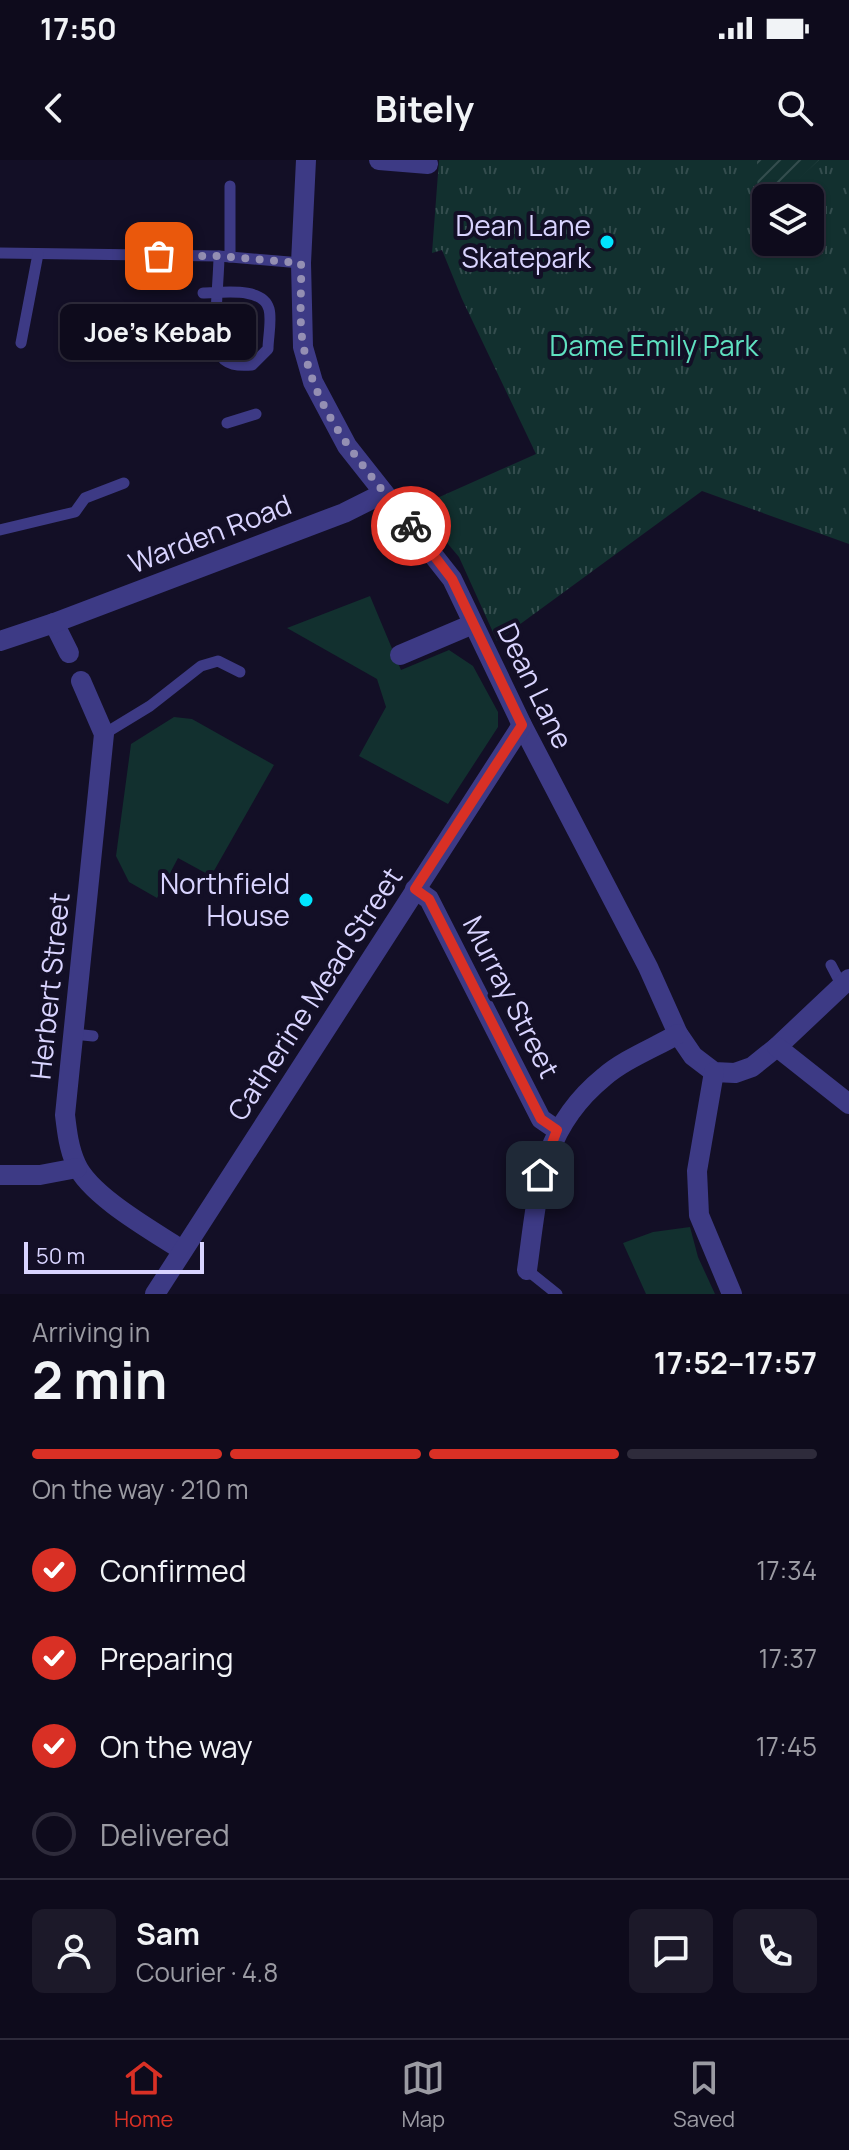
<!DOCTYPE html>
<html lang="en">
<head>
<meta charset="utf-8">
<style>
  body { margin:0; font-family:Manrope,sans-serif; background:#1c1929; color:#f1f3f6; height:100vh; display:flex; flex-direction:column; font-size:30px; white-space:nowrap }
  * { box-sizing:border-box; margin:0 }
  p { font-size:26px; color:#9b9ba3 }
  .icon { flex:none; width:44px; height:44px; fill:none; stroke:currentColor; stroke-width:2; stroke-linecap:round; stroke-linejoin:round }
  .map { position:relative; height:1134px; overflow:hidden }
  .panel { display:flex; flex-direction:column; background:#0e0b1c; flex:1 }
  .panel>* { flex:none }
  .buttons { position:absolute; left:752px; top:24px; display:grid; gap:16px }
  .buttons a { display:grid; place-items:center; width:72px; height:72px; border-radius:12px; background:#0e0b1c; box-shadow:0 2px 6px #0004,0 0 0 2px #2e2b3b; font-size:40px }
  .scale { position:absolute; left:24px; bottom:20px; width:180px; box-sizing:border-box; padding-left:8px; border:4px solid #d9d4ff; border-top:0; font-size:22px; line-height:28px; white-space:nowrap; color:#d9d4ff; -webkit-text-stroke:6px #130f26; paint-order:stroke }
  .pin { position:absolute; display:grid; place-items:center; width:68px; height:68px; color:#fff; margin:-34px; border-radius:16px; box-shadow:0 4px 12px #0006 }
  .courier { position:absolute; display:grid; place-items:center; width:80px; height:80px; margin:-40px; border:6px solid #d93025; border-radius:50%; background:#fff; color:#222; box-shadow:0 2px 10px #0007 }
  .bubble { position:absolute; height:56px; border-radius:12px; background:#0e0b1c; box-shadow:0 2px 6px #0004,0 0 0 2px #2e2b3b; font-size:26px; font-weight:700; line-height:56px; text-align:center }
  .summary em { font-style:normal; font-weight:700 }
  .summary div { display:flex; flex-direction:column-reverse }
  .summary { display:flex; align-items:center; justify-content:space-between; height:136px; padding:0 32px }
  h1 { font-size:52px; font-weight:700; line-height:60px }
  .bar { display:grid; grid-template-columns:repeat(4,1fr); gap:12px 8px; align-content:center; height:96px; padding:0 32px }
  .bar i { height:10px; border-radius:6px; background:#2e2b3b }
  .bar .on { background:#d93025 }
  .bar p { grid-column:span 4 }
  .line { display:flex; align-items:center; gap:20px; padding:0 32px; border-top:2px solid #2e2b3b }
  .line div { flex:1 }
  .round { display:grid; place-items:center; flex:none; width:84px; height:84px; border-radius:12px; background:#1c1929 }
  ol { padding:0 32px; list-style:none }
  li { display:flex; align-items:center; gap:24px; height:88px }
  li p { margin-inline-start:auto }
  li .icon { padding:8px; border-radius:50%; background:#d93025; color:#fff; stroke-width:4 }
  li:last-child { color:#9b9ba3 }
  li i { width:44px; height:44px; border:4px solid #2e2b3b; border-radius:50% }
  .status { display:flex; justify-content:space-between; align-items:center; height:56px; padding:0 40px; background:#0e0b1c; direction:ltr }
  .status svg { height:22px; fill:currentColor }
  header { display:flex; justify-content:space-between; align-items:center; height:104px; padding:0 32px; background:#0e0b1c; font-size:36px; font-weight:700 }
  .menu { display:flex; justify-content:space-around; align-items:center; height:112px; border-top:2px solid #2e2b3b; background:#0e0b1c; font-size:22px; color:#9b9ba3 }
  .menu a { display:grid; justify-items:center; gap:4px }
  .menu .on { color:#d93025 }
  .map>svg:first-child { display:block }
  .grass { fill:#12302f }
  .park { fill:url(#park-tufts); fill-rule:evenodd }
  .garden { fill:url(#garden-furrows) }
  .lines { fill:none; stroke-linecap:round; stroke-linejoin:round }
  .lane { stroke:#3d3a85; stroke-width:11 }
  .street { stroke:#3d3a85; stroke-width:20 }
  .done { stroke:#948fb3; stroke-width:8; stroke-dasharray:0 14.4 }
  .route { stroke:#d93025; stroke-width:10 }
  .poi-dot { fill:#00e5ff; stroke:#130f26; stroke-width:3 }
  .labels { text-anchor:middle; stroke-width:8; stroke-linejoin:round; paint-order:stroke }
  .poi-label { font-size:28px; fill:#d9d4ff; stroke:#130f26; text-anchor:end }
  .park-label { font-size:28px; fill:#5fe0c0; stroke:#130f26 }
  .street-label { font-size:28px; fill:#d9d4ff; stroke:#130f26 }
</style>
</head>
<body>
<div class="status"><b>17:50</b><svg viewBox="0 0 49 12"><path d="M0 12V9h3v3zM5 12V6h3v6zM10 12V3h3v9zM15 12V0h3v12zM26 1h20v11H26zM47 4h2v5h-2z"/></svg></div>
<header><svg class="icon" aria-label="back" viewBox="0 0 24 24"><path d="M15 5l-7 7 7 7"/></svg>Bitely<svg class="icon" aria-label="search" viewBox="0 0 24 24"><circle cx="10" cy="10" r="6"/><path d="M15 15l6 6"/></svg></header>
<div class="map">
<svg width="849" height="1134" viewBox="0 0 849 1134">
  <defs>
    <pattern id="park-tufts" width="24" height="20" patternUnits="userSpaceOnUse" patternTransform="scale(2)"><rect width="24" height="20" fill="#12302f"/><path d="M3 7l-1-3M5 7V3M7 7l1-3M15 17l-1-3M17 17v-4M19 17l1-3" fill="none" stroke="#344d4e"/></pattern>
    <pattern id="garden-furrows" width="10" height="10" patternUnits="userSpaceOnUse" patternTransform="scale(2)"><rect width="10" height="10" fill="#12302f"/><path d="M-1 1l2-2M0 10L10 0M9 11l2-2" fill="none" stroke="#344d4e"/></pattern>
  </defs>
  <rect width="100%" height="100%" fill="#130f26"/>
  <g class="grass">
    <polygon points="370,436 401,510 449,490 473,506 498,552 498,567 448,644 359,596 386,547 377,519 287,468"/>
    <polygon points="174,557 192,559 274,605 211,716 178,698 157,738 129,722 116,696 131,584"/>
    <polygon points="690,1067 698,1097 715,1134 646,1134 623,1083 653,1072"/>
  </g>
  <path class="park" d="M439,0H849V384L702,331L497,481L459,397L417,347L536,294L462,139L442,90L432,93ZM766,38H810V82H766Z"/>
  <polygon class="garden" points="757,0 819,0 778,38 766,38 766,49 758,56"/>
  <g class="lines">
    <g class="lane">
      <polyline points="230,26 230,97"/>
      <polyline points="0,93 219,96 301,103"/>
      <path d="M203,133C221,133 263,126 269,149C272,160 268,178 268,189L252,205C240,206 224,206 219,192C212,174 219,119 219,96"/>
      <polyline points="21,183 38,94"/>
      <polyline points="227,263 256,254"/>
      <polyline points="0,370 75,352 85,338 124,323"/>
      <polyline points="104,574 150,546 201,506 218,501 240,512"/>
      <polyline points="831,805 842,826"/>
      <polyline points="73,874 93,876"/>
      <polyline points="527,1110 557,1134"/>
    </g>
    <g class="street">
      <polyline points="306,0 301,103 303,187 313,222 347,286 452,419 522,565 648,807 678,874 693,896 714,912 735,913 752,907 777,887 849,819"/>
      <polyline points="379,0 428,4"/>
      <polyline points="54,463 69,493"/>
      <polyline points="0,481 54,463 344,353 384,333"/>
      <polyline points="400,495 473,464"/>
      <path d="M81,521L104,574L65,955C67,972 69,989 76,1004C90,1036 153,1071 182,1090"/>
      <polyline points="415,729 429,739 541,959 557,970"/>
      <polyline points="777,887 849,944"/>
      <polyline points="714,912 697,1011 699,1055 732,1134"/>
      <polyline points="0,1015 40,1015 77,1008"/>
      <path d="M527,1110C538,1032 539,970 604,917C625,899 654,888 678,874"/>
      <polyline points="155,1134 522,565"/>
    </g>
  </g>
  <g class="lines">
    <path class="done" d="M159,96H219L301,103C302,131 298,162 304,189C318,260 369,312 411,366"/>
    <polyline class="route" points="411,366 452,419 522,565 415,729 429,739 541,959 557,970 540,1015"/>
  </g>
  <g class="poi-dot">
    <circle cx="607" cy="82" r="8"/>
    <circle cx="306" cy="740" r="8"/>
  </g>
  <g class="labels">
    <g class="poi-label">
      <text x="591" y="76">Dean Lane<tspan x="591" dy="32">Skatepark</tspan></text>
      <text x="290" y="734">Northfield<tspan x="290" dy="32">House</tspan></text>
    </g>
    <g class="park-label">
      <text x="654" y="196">Dame Emily Park</text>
    </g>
    <g class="street-label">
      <text transform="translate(210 374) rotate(-21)" y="10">Warden Road</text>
      <text transform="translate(535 526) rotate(64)" y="10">Dean Lane</text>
      <text transform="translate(50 826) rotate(-84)" y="10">Herbert Street</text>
      <text transform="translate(315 834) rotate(-57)" y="10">Catherine Mead Street</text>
      <text transform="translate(511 837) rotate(63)" y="10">Murray Street</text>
    </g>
  </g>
</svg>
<div class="buttons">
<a><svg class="icon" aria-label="layers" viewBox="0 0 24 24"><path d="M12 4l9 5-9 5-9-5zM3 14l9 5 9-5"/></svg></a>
</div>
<div class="scale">50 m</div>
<div class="pin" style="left:159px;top:96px;background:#ea580c"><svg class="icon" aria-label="bag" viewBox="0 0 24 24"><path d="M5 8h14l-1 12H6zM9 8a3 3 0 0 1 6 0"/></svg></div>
<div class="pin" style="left:540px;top:1015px;background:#1f2937"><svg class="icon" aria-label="home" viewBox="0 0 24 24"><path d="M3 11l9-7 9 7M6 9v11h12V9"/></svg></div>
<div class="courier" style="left:411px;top:366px"><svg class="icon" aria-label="bike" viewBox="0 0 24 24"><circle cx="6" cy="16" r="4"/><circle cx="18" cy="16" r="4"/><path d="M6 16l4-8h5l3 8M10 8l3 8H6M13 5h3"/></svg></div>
<div class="bubble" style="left:60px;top:144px;width:196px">Joe's Kebab</div>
</div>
<section class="panel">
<div class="summary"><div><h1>2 min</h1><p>Arriving in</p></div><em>17:52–17:57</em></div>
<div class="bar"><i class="on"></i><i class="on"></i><i class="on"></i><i></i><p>On the way · 210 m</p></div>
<ol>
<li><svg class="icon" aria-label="check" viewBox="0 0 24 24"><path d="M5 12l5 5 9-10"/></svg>Confirmed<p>17:34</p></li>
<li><svg class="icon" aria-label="check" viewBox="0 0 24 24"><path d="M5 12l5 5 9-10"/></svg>Preparing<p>17:37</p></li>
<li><svg class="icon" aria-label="check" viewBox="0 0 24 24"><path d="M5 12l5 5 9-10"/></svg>On the way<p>17:45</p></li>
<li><i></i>Delivered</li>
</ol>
<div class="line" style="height:144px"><a class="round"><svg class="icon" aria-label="person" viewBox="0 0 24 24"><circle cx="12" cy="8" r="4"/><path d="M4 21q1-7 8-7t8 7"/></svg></a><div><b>Sam</b><p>Courier · 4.8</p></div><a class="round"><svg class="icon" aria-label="chat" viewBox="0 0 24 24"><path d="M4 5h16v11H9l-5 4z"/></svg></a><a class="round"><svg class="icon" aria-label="phone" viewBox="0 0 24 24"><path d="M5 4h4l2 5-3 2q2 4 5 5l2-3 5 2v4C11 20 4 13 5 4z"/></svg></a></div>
</section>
<nav class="menu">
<a class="on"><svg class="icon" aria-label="home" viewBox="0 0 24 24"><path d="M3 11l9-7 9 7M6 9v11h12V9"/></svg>Home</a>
<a><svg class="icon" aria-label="map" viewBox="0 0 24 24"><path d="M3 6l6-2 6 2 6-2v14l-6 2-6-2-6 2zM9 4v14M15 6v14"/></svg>Map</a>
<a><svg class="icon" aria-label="saved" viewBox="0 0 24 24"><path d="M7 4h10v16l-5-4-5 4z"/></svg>Saved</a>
</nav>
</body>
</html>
